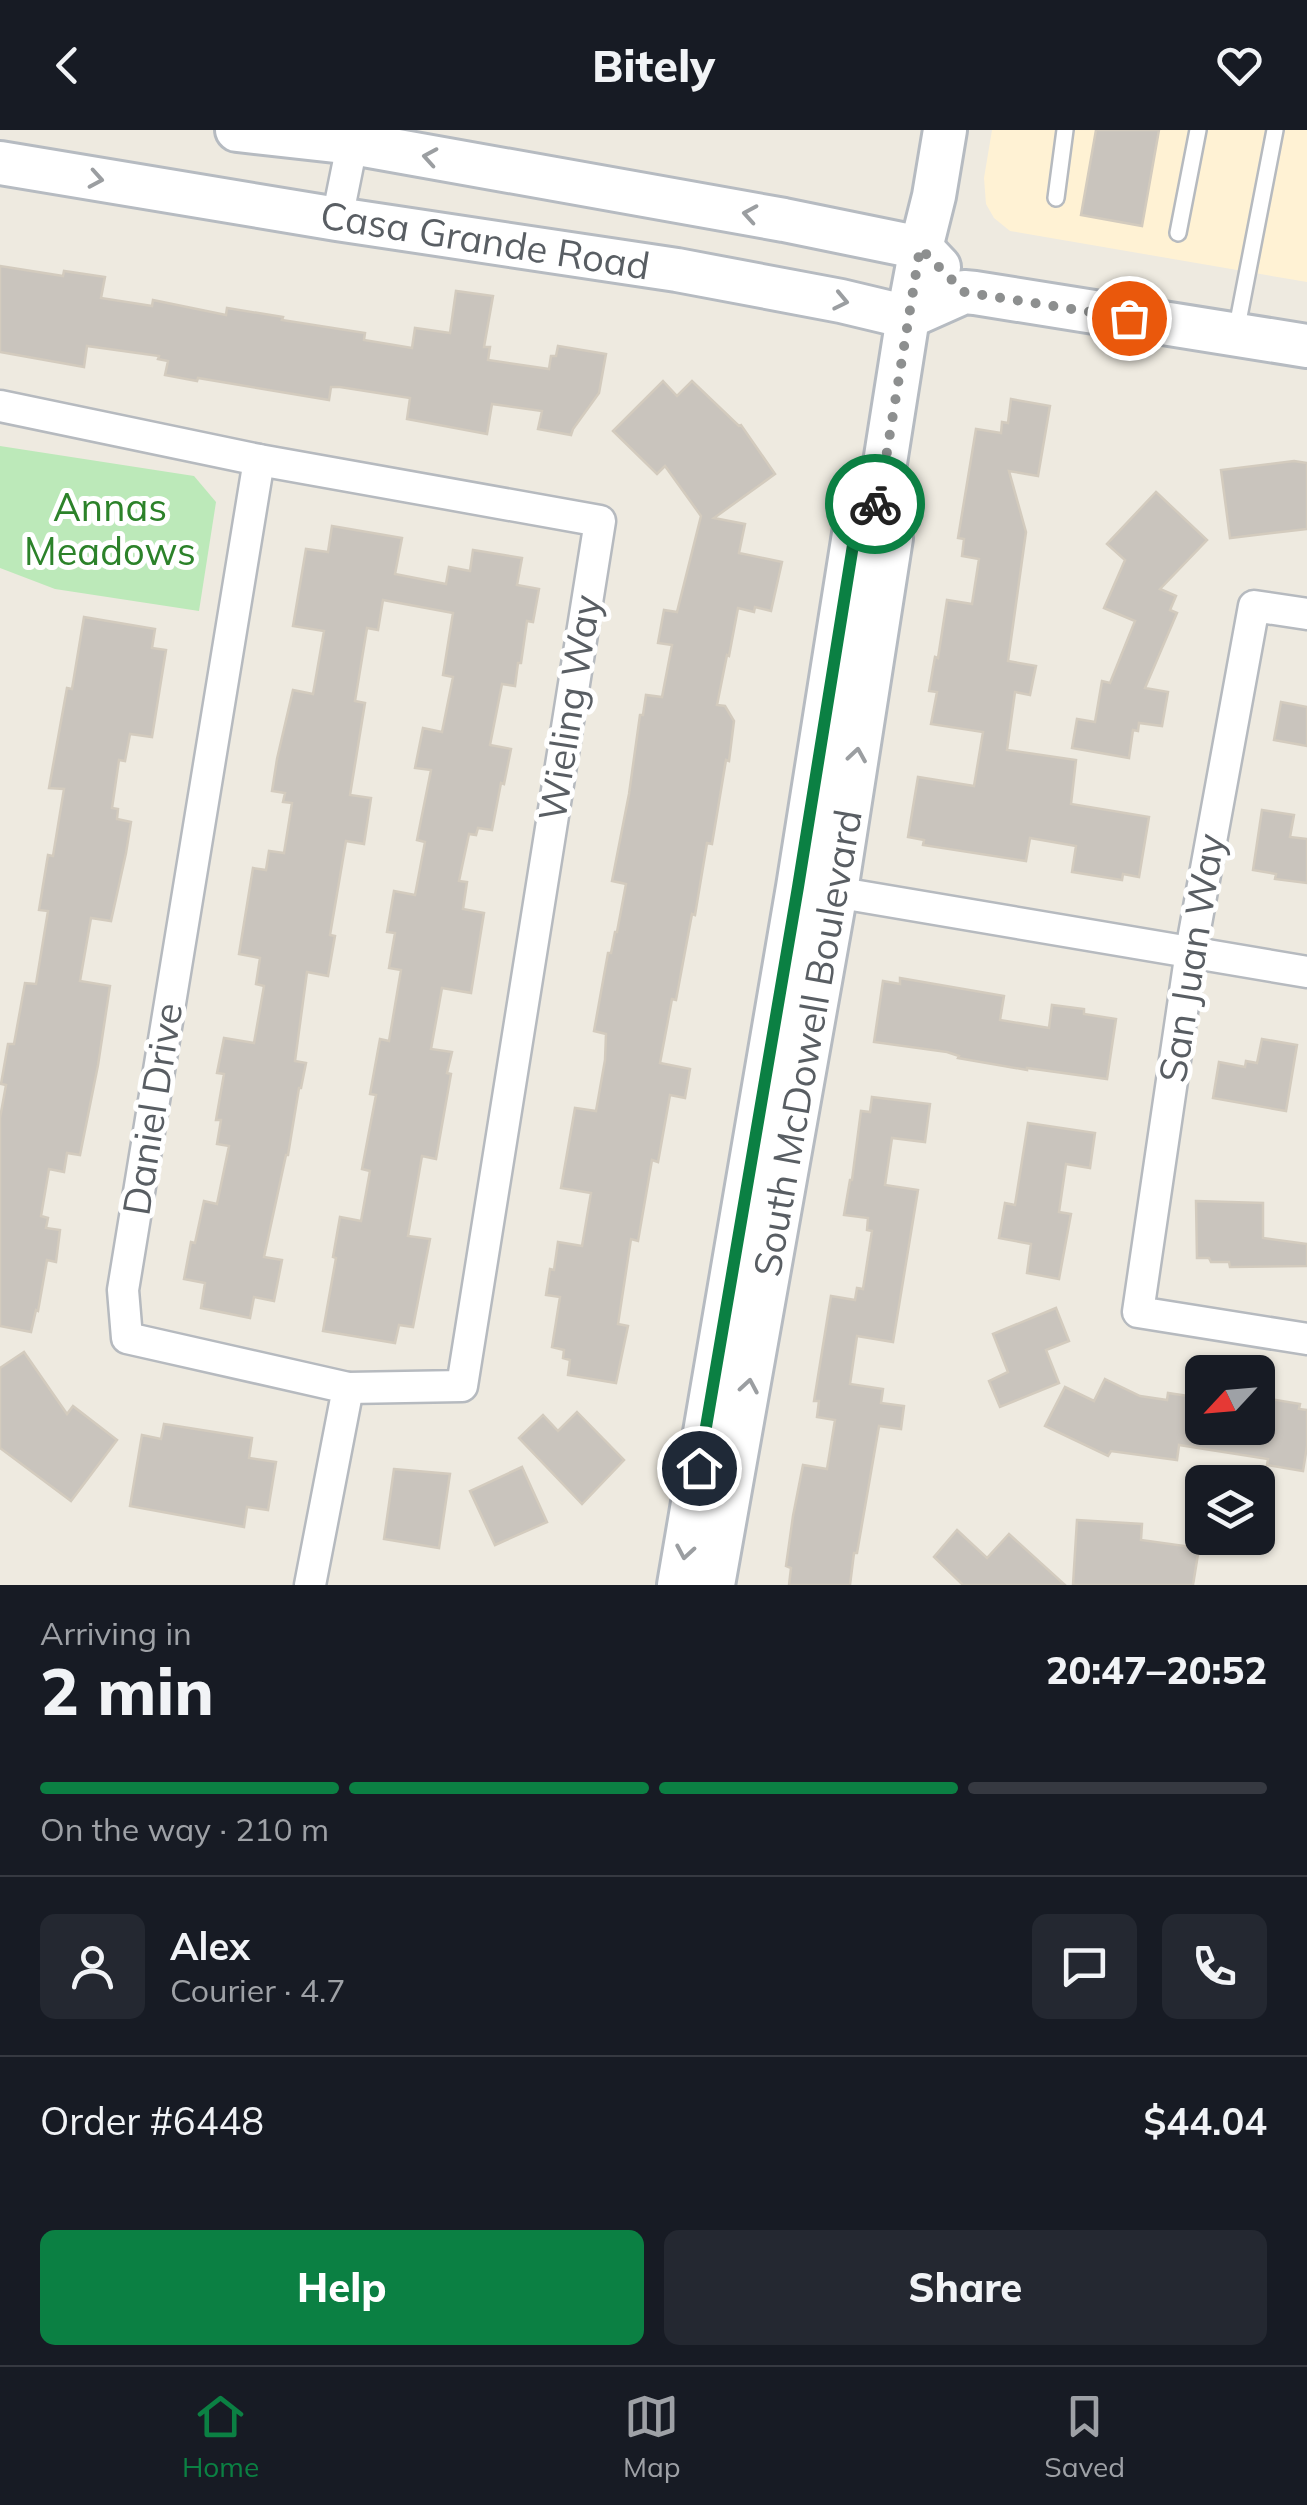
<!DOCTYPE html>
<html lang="en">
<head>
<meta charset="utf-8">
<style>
  body { margin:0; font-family:Mulish,sans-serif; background:#242831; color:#f1f3f6; height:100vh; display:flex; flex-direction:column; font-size:38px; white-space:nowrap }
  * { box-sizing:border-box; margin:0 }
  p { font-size:32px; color:#9ea1a6 }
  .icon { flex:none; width:55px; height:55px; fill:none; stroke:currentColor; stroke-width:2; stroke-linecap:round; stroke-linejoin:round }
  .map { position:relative; height:1455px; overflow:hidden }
  .panel { display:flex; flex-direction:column; background:#171b24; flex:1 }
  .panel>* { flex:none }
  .needle { width:65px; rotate:244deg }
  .buttons { position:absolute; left:1185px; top:1225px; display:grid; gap:20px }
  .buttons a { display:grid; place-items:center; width:90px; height:90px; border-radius:15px; background:#171b24; box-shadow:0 2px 8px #0004; font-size:50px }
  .pin { position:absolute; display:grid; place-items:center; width:85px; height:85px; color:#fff; margin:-42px; border:5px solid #fff; border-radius:50%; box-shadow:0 2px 10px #0007 }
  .courier { position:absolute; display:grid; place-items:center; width:100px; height:100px; margin:-50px; border:8px solid #0b8043; border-radius:50%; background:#fff; color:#222; box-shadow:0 2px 12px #0007 }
  .head em { font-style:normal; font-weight:800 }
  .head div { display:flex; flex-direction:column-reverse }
  .head { display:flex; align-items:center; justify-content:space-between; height:170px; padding:0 40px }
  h1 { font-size:65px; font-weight:800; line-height:75px }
  .bar { display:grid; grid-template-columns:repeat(4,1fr); gap:15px 10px; align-content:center; height:120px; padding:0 40px }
  .bar i { height:12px; border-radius:8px; background:#363941 }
  .bar .on { background:#0b8043 }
  .bar p { grid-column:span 4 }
  .line { display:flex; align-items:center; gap:25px; padding:0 40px; border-top:2px solid #363941 }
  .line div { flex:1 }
  .round { display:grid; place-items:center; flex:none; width:105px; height:105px; border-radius:15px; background:#242831 }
  .action { display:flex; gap:20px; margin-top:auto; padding:20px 40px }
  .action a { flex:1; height:115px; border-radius:15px; background:#0b8043; color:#fff; font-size:40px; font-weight:800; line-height:115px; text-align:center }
  .action a+a { background:#242831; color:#f1f3f6 }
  header { display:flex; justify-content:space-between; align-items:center; height:130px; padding:0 40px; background:#171b24; font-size:45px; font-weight:800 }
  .tab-bar { display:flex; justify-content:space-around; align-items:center; height:140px; border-top:2px solid #363941; background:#171b24; font-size:28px; color:#9ea1a6 }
  .tab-bar a { display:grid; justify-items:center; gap:5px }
  .tab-bar .on { color:#0b8043 }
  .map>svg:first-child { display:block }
  .commercial { fill:#fff2d4 }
  .green { fill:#bce9b9 }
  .building { fill:#c9c4bd; stroke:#d3cbbe; stroke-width:2.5 }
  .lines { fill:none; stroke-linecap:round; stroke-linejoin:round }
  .lane-casing { stroke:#b6babf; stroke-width:20 }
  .street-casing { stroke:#b6babf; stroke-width:35 }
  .secondary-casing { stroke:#b6bbc1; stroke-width:48 }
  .lane { stroke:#fff; stroke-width:15 }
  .street { stroke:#fff; stroke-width:30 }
  .secondary { stroke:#fff; stroke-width:42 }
  .oneway { stroke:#9b9ea1 }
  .done { stroke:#8d8f8f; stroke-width:10; stroke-dasharray:0 18 }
  .route { stroke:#0b8043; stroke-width:12 }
  .labels { text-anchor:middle; stroke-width:10; stroke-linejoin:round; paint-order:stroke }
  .street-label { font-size:38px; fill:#595e63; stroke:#fff }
  .park-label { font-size:38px; fill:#2c822a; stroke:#fff }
</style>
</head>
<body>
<header><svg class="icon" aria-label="back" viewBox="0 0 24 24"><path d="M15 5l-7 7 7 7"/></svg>Bitely<svg class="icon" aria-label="heart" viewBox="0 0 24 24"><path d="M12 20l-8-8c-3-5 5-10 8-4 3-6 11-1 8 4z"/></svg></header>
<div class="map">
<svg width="1307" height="1455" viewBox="0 0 1307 1455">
  <rect width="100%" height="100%" fill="#eeeae0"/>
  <polygon class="commercial" points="992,0 1307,0 1307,152 1010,101 994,88 986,74 984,48"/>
  <polygon class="green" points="0,316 194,346 216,372 199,481 55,459 0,438"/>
  <g class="building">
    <polygon points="1096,0 1159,0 1142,96 1081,85"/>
    <polygon points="0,136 63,146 64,141 105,147 101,168 152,176 153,170 226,185 227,178 283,187 282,190 365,203 364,210 412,218 415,198 450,203 456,161 493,166 484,217 490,217 488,230 549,239 551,226 556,226 558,216 606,224 599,263 573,299 571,305 538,299 542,281 492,274 487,304 407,289 410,268 340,257 331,257 329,270 198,248 197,251 165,245 168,231 158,229 159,226 87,216 84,237 0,222"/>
    <polygon points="663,251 677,266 692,251 739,296 741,295 775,344 714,388 745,394 739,423 782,432 771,481 755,477 754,482 738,478 729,526 727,525 717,575 725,576 734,591 729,631 726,630 712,714 707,713 695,785 692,784 676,870 672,869 660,933 690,939 685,968 670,965 658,1032 652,1030 638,1111 631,1109 618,1194 628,1196 616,1253 568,1245 570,1230 563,1228 564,1220 552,1217 560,1167 546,1165 550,1139 554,1140 558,1112 582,1116 591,1063 561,1058 575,978 596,981 605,930 606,904 594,901 608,823 611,823 615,802 617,802 626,754 612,751 629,664 640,585 643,585 646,565 662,567 672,515 658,513 664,480 677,482 701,386 665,336 657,344 613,301"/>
    <polygon points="1011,269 1050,276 1038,346 1009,341 1026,402 1008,531 1036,536 1030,565 1015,562 1007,620 1076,630 1071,674 1149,687 1139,747 1123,744 1122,750 1072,742 1076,716 1030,708 1026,731 923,715 924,710 908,707 918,647 974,656 983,602 931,594 937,562 929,561 935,527 938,528 947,470 972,474 979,429 962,426 964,409 958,408 976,299 1001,303 1002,292 1008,293"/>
    <polygon points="1294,331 1307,333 1307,399 1230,408 1221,340"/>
    <polygon points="1156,362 1207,410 1160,459 1176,466 1170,480 1177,483 1145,558 1168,562 1162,596 1139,593 1138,601 1133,600 1129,628 1072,618 1077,589 1095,592 1102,551 1110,553 1135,491 1104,478 1125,430 1107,414"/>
    <polygon points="332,396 402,408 395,444 446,454 449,437 470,441 473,420 522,428 517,455 539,459 533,492 527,491 521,533 518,533 515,556 502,554 490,615 511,619 504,654 501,653 492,700 478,698 476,705 469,704 459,751 467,752 463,779 484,783 471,863 442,858 431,919 452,922 447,943 451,944 436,1029 422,1026 408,1106 430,1109 413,1197 399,1195 395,1213 323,1201 336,1128 333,1127 340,1087 361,1091 370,1041 362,1039 376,965 370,964 380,909 389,911 401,840 389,838 395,803 387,802 394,761 415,765 425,712 417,710 431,640 415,638 423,598 442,602 453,547 443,545 453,483 383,470 378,500 367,498 355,571 365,573 350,665 371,668 364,714 346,711 330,805 335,806 328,846 307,842 295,931 306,933 301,958 299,958 288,1025 286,1025 264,1127 282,1130 274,1171 254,1167 250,1188 201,1178 205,1153 184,1149 191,1112 195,1113 204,1071 217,1074 229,1016 217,1014 221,990 216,990 224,944 217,943 224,908 254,913 264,856 256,854 260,828 239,824 253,738 266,740 269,721 284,723 292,673 283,672 285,663 272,661 277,629 293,560 313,564 324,501 293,496 306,419 328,422"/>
    <polygon points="84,487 155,499 152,518 166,520 152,607 130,604 125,631 119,630 112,678 118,679 117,689 131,692 126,723 111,791 91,788 80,851 110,856 98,935 80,1025 67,1023 64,1042 49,1039 41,1086 48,1088 46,1098 60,1100 56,1132 47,1130 38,1181 36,1180 31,1202 0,1196 0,988 6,955 1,954 8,914 14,914 25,853 36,854 48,781 39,780 48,725 53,726 64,659 49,658 67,558 72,559"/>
    <polygon points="1281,572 1307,577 1307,616 1274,610"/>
    <polygon points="1262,680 1294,685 1290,707 1307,709 1307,753 1275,749 1276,744 1253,740"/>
    <polygon points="900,848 1004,866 1000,890 1049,898 1052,875 1084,879 1084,884 1116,889 1107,949 1027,938 1027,940 958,928 959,926 947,922 874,912 883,851 900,854"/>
    <polygon points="1262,909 1297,915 1286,981 1213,968 1219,932 1245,937 1246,931 1257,933"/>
    <polygon points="872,967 930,974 925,1012 892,1008 885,1055 918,1060 893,1212 857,1206 850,1254 883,1259 881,1273 904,1276 901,1299 879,1296 857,1423 854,1423 850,1455 789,1455 791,1438 786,1436 793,1386 803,1335 827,1339 835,1290 817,1287 819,1271 814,1271 831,1166 855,1170 857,1158 863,1159 872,1101 867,1100 868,1088 844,1085 850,1050 852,1050 861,981 870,982"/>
    <polygon points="1028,993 1095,1003 1090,1038 1066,1034 1059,1082 1071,1084 1059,1149 1027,1143 1031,1114 999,1108 1005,1073 1015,1075"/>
    <polygon points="1196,1071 1263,1073 1263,1108 1307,1114 1307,1136 1230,1137 1229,1132 1211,1132 1209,1128 1197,1128"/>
    <polygon points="1056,1178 1069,1211 1046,1220 1059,1253 1000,1277 989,1251 1008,1242 993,1204"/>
    <polygon points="24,1222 67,1284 73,1276 117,1310 71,1371 0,1318 0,1238"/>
    <polygon points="1105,1249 1140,1266 1167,1270 1168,1263 1202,1268 1202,1298 1258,1298 1258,1267 1300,1274 1299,1279 1307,1280 1307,1316 1303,1341 1267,1335 1268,1329 1179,1315 1177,1330 1111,1321 1108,1326 1045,1296 1065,1257 1094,1271"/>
    <polygon points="577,1282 624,1330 582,1374 519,1308 543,1285 558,1301"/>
    <polygon points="164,1294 252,1308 249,1328 276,1332 268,1380 247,1377 244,1397 130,1376 142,1305 161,1309"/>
    <polygon points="522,1337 547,1392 495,1415 470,1361"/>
    <polygon points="394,1339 450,1344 439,1418 384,1409"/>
    <polygon points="1077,1390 1142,1394 1141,1410 1199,1418 1193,1455 1073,1455"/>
    <polygon points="957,1400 987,1428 1009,1404 1065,1455 963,1455 934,1427"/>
  </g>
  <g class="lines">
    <g class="lane-casing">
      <g id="lane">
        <polyline points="1056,68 1065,0"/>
        <polyline points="1178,103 1198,0"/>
        <polyline points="1236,202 1275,0"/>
      </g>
    </g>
    <g class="street-casing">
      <g id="street">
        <polyline points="337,89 355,0"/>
        <polyline points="0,276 259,330 600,391 462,1256 348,1258"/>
        <polyline points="259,330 123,1160 127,1208 348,1258 310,1455"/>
        <polyline points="1307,484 1254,476 1191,821 1138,1182 1307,1209"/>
        <polyline points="817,759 1307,842"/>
      </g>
    </g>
    <g class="secondary-casing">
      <g id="secondary">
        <polyline points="237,0 353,13 784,90 921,118 939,137"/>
        <polyline points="0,33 337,89 677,140 841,171 908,187 964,162 975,163 1307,216"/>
        <polyline points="679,1455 798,757 857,385 879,371"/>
        <polyline points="713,1455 836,761 891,408 879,371 908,187 921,118 934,66 945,0"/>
      </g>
    </g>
    <use href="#lane" class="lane"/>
    <use href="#street" class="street"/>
    <use href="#secondary" class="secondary"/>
  </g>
  <defs><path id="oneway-chevron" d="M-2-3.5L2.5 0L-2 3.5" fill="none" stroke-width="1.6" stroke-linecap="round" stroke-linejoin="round" transform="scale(2.5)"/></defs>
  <g class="oneway">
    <use href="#oneway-chevron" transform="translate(430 27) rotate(-170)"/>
    <use href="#oneway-chevron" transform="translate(96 49) rotate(10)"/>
    <use href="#oneway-chevron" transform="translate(750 84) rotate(-170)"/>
    <use href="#oneway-chevron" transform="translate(841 171) rotate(12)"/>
    <use href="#oneway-chevron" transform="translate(857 625) rotate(-81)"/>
    <use href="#oneway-chevron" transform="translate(749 1256) rotate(-80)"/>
    <use href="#oneway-chevron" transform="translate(685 1422) rotate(100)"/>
  </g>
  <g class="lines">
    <polyline class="done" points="875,374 879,371 920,118 964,162 1129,188"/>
    <polyline class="route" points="699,1338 798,757 858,384 875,374"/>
  </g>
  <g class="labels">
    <g class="street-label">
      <text transform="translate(485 111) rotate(9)" y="13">Casa Grande Road</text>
      <text transform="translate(570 578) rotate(-81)" y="13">Wieling Way</text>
      <text transform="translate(1192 828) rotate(-81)" y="13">San Juan Way</text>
      <text transform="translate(808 913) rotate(-80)" y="13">South McDowell Boulevard</text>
      <text transform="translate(153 979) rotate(-81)" y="13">Daniel Drive</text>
    </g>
    <g class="park-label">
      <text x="110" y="391">Annas<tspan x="110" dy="44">Meadows</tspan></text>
    </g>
  </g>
</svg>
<div class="buttons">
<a><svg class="needle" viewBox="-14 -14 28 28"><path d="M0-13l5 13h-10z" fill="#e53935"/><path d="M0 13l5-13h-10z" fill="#9ea1a6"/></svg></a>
<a><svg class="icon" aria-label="layers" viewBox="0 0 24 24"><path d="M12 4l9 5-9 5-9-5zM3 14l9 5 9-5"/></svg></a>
</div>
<div class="pin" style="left:1129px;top:188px;background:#ea580c"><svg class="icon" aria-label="bag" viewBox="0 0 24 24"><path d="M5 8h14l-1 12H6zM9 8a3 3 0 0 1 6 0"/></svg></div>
<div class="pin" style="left:699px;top:1338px;background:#1f2937"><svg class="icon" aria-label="home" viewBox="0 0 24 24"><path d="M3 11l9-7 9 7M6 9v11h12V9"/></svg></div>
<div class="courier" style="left:875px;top:374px"><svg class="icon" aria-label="bike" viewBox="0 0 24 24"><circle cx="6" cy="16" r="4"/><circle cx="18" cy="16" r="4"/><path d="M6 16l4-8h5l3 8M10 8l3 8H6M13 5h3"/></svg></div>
</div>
<section class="panel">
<div class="head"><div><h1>2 min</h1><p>Arriving in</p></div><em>20:47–20:52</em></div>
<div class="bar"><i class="on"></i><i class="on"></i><i class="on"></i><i></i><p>On the way · 210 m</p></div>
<div class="line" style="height:180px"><a class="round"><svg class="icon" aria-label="person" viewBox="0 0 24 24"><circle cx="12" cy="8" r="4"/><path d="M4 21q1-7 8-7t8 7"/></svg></a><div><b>Alex</b><p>Courier · 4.7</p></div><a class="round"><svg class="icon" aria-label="chat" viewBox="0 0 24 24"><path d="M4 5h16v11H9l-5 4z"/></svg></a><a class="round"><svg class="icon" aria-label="phone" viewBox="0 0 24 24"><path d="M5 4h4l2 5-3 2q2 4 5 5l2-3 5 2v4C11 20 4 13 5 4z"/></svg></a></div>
<div class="line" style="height:130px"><div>Order #6448</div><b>$44.04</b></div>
<div class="action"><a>Help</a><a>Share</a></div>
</section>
<nav class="tab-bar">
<a class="on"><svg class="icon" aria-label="home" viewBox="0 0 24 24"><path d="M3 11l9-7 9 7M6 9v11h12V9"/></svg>Home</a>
<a><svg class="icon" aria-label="map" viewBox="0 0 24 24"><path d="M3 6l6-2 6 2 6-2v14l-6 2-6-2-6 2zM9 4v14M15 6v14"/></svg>Map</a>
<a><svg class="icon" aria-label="saved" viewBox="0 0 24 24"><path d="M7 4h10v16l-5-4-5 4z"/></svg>Saved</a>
</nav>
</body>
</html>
